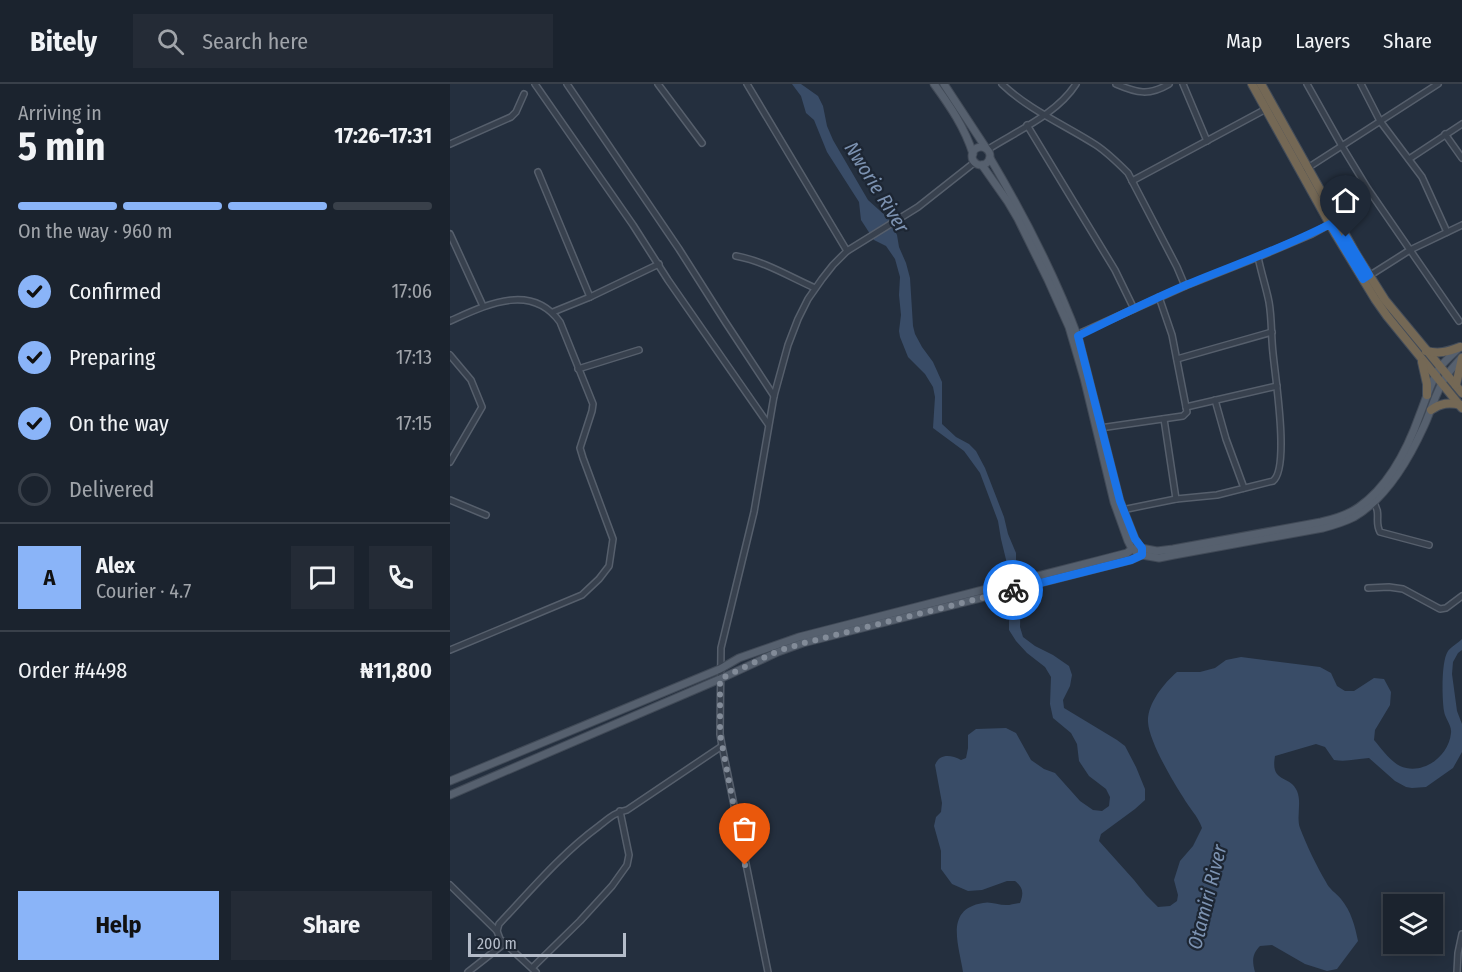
<!DOCTYPE html>
<html lang="en">
<head>
<meta charset="utf-8">
<style>
  body { margin:0; font-family:"Fira Sans Condensed",sans-serif; background:#242b36; color:#f1f3f6; height:100vh; display:flex; flex-direction:column; font-size:22px; white-space:nowrap }
  * { box-sizing:border-box; margin:0 }
  p { font-size:20px; color:#a0a4aa }
  .icon { flex:none; width:33px; height:33px; fill:none; stroke:currentColor; stroke-width:2; stroke-linecap:round; stroke-linejoin:round }
  .map { position:relative; flex:1; overflow:hidden }
  .details { display:flex; flex-direction:column; background:#1b232e; width:450px }
  .details>* { flex:none }
  .fabs { position:absolute; left:933px; top:810px; display:grid; gap:12px }
  .fabs a { display:grid; place-items:center; width:60px; height:60px; border-radius:0px; background:#1b232e; box-shadow:0 3px 15px #0003,0 0 0 2px #39404a; font-size:30px }
  .scale { position:absolute; left:18px; bottom:15px; width:158px; box-sizing:border-box; padding-left:6px; border:3px solid #b4bcc9; border-top:0; font-size:16px; line-height:21px; white-space:nowrap; color:#b4bcc9; -webkit-text-stroke:4px #1d2633; paint-order:stroke }
  .pin { position:absolute; display:grid; place-items:center; width:51px; height:51px; color:#fff; margin:-62px -26px; border-radius:50% 50% 50% 0; rotate:-45deg; box-shadow:0 0 6px #0007 }
  .pin .icon { rotate:45deg }
  .courier { position:absolute; display:grid; place-items:center; width:60px; height:60px; margin:-30px; border:4px solid #1a73e8; border-radius:50%; background:#fff; color:#222; box-shadow:0 2px 8px #0007 }
  .summary em { font-style:normal; font-weight:700 }
  .summary div { display:flex; flex-direction:column-reverse }
  .summary { display:flex; align-items:center; justify-content:space-between; height:102px; padding:0 18px }
  h1 { font-size:39px; font-weight:700; line-height:45px }
  .bar { display:grid; grid-template-columns:repeat(4,1fr); gap:9px 6px; align-content:center; height:72px; padding:0 18px }
  .bar i { height:8px; border-radius:4px; background:#39404a }
  .bar .on { background:#8ab4f8 }
  .bar p { grid-column:span 4 }
  .line { display:flex; align-items:center; gap:15px; padding:0 18px; border-top:2px solid #39404a }
  .line div { flex:1 }
  .round { display:grid; place-items:center; flex:none; width:63px; height:63px; border-radius:0px; background:#242b36 }
  ol { padding:0 18px; list-style:none }
  li { display:flex; align-items:center; gap:18px; height:66px }
  li p { margin-inline-start:auto }
  li .icon { padding:6px; border-radius:50%; background:#8ab4f8; color:#111; stroke-width:4 }
  li:last-child { color:#a0a4aa }
  li i { width:33px; height:33px; border:3px solid #39404a; border-radius:50% }
  .primary-button { display:flex; gap:12px; margin-top:auto; padding:12px 18px }
  .primary-button a { flex:1; height:69px; border-radius:0px; background:#8ab4f8; color:#111; font-size:24px; font-weight:700; line-height:69px; text-align:center }
  .primary-button a+a { background:#242b36; color:#f1f3f6 }
  header { display:flex; align-items:center; gap:36px; box-sizing:border-box; height:84px; padding:0 30px; background:#1b232e; border-bottom:2px solid #39404a }
  header strong { font-size:28px }
  nav { display:flex; gap:33px; margin-inline-start:auto; font-size:21px }
  .search { width:420px; height:54px; background:#242b36; display:flex; align-items:center; gap:15px; box-sizing:border-box; padding:0 21px; border-radius:0px; color:#a0a4aa; font-size:22px }
  main { display:flex; flex:1; min-height:0 }
  .map>svg:first-child { display:block }
  .water { fill:#394c67 }
  .lines { fill:none; stroke-linecap:round; stroke-linejoin:round }
  .minor-casing { stroke:#565f6c; stroke-width:8 }
  .major-casing { stroke:#414a57; stroke-width:9 }
  .highway-casing { stroke:#434c59; stroke-width:10 }
  .minor { stroke:#38414e; stroke-width:5 }
  .major { stroke:#56606e; stroke-width:7 }
  .highway { stroke:#746855; stroke-width:8 }
  .done { stroke:#828b98; stroke-width:6; stroke-dasharray:0 10.8 }
  .route { stroke:#1a73e8; stroke-width:8 }
  .labels { text-anchor:middle; stroke-width:4.5; stroke-linejoin:round; paint-order:stroke }
  .water-label { font-size:20px; font-style:italic; fill:#7c92b1; stroke:#1d2633 }
</style>
</head>
<body>
<header>
<strong>Bitely</strong>
<div class="search"><svg class="icon" aria-label="search" viewBox="0 0 24 24"><circle cx="10" cy="10" r="6"/><path d="M15 15l6 6"/></svg>Search here</div>
<nav><a>Map</a><a>Layers</a><a>Share</a></nav>
</header>
<main>
<section class="details">
<div class="summary"><div><h1>5 min</h1><p>Arriving in</p></div><em>17:26–17:31</em></div>
<div class="bar"><i class="on"></i><i class="on"></i><i class="on"></i><i></i><p>On the way · 960 m</p></div>
<ol>
<li><svg class="icon" aria-label="check" viewBox="0 0 24 24"><path d="M5 12l5 5 9-10"/></svg>Confirmed<p>17:06</p></li>
<li><svg class="icon" aria-label="check" viewBox="0 0 24 24"><path d="M5 12l5 5 9-10"/></svg>Preparing<p>17:13</p></li>
<li><svg class="icon" aria-label="check" viewBox="0 0 24 24"><path d="M5 12l5 5 9-10"/></svg>On the way<p>17:15</p></li>
<li><i></i>Delivered</li>
</ol>
<div class="line" style="height:108px"><b class="round" style="background:#8ab4f8;color:#111">A</b><div><b>Alex</b><p>Courier · 4.7</p></div><a class="round"><svg class="icon" aria-label="chat" viewBox="0 0 24 24"><path d="M4 5h16v11H9l-5 4z"/></svg></a><a class="round"><svg class="icon" aria-label="phone" viewBox="0 0 24 24"><path d="M5 4h4l2 5-3 2q2 4 5 5l2-3 5 2v4C11 20 4 13 5 4z"/></svg></a></div>
<div class="line" style="height:78px"><div>Order #4498</div><b>₦11,800</b></div>
<div class="primary-button"><a>Help</a><a>Share</a></div>
</section>
<div class="map">
<svg width="1012" height="888" viewBox="0 0 1012 888">
  <rect width="100%" height="100%" fill="#242f3e"/>
  <path class="water" d="M342,0H351L368,12L373,22L377,42L383,56L418,116L438,134L447,151L449,163L456,179L460,194L463,242L465,250L472,263L483,278L492,298V340L506,353L519,360L526,367L535,384L554,433L558,450L566,469V483L571,510L570,543L573,553L585,562L603,571L619,582L622,591L620,602L613,616L614,624L667,656L675,662L686,683L695,705V716L685,725L651,750L649,757L684,796L696,811L708,823L720,822L727,817L728,811L724,796L730,777L743,762L752,744C748,732 739,724 733,713C722,696 699,657 698,638C697,620 714,599 727,588H750L765,584L776,576L791,573L870,583L881,589L887,602L895,607H904L924,594L934,595L941,608L940,621L925,646L924,656C931,664 940,677 950,682C973,692 999,672 1001,649C1002,641 995,635 994,627C992,615 991,577 998,567C1001,563 1008,559 1012,555V566L1008,569L1003,578L1002,590L1007,627L1012,640V668L1003,684L976,703L962,704L956,703L945,697L919,674C906,675 897,678 884,676L875,663L866,660L825,672C820,700 840,690 847,707C852,719 846,733 850,744C856,760 867,783 876,798C879,805 886,809 891,815C901,827 905,842 908,857L887,885L877,887L855,880L822,861L810,862C802,870 802,877 805,888H513C509,861 494,825 533,819C540,817 548,821 556,821C561,821 566,819 570,819C574,809 573,803 565,797H557L532,806L518,807L502,800L491,785V767L484,742L486,733L491,728L492,719L485,681C490,669 501,671 511,676L516,674L518,664V651L526,645L556,644L566,649L581,676L594,685L605,689L630,717L643,726L652,727L659,722L660,713L656,705L639,692L629,677L627,660L621,649L603,634L600,620L601,593L595,583L577,569L566,557L559,546V537L563,514L560,492L551,455L548,437L530,389L514,367L487,347L483,344L485,313L483,303L475,290L458,273L450,253L449,247L451,231L449,211L450,193L445,175L436,162L424,156L411,136L409,118L377,68L364,36L356,29L351,12Z"/>
  <g class="lines">
    <g class="minor-casing">
      <g id="minor">
        <polyline points="85,0 183,141 218,196 318,340"/>
        <polyline points="117,0 229,165 276,239 324,312"/>
        <polyline points="208,0 252,59"/>
        <polyline points="297,0 397,167"/>
        <path d="M552,0C579,26 615,41 646,61C658,69 668,79 678,89L727,183L735,202"/>
        <path d="M666,0C687,9 699,12 719,0"/>
        <polyline points="733,0 757,57"/>
        <polyline points="857,0 893,64 918,105 1009,237"/>
        <polyline points="911,0 930,37 972,93 997,148"/>
        <polyline points="577,41 665,186 684,225"/>
        <polyline points="995,50 1012,74"/>
        <polyline points="0,60 61,33 66,28 74,10"/>
        <path d="M537,66C567,47 607,30 626,0"/>
        <polyline points="959,75 1012,40"/>
        <polyline points="856,85 988,0"/>
        <polyline points="88,88 140,213"/>
        <polyline points="682,97 816,25"/>
        <polyline points="0,150 33,222"/>
        <path d="M286,172C314,177 340,193 365,204"/>
        <polyline points="919,192 960,166 1012,141"/>
        <polyline points="103,228 140,213 209,180"/>
        <path d="M0,237C36,221 81,198 110,238L143,320L142,327L130,364L133,374L163,455L159,482L149,495L132,511L0,566"/>
        <polyline points="624,252 735,202 808,173 862,150 882,139"/>
        <polyline points="0,271 21,296 32,323 0,378"/>
        <polyline points="727,275 822,248"/>
        <polyline points="128,285 189,266"/>
        <polyline points="765,316 776,355 794,404"/>
        <polyline points="736,323 827,302"/>
        <polyline points="714,335 726,415"/>
        <polyline points="650,344 733,332 737,328 722,251 709,213"/>
        <polyline points="0,416 36,431"/>
        <path d="M923,418C932,429 924,437 930,448L979,461"/>
        <path d="M672,426L726,415L767,411L823,397C840,384 825,292 823,269C821,252 822,235 819,218C816,203 811,188 808,173"/>
        <polyline points="918,504 939,503 953,505 990,525 996,524 1012,512"/>
        <polyline points="0,801 47,847"/>
        <polyline points="82,884 130,837 162,802 177,781 179,771 170,727"/>
        <polyline points="18,888 55,859"/>
        <path d="M86,888L50,855L47,847L49,840C81,806 111,770 149,742C158,735 165,728 177,726L272,662"/>
        <polyline points="318,888 272,662 270,650 271,564 304,428 324,312 338,261 348,235 358,215 372,195 383,181 397,167 468,123 525,78"/>
        <polyline points="1007,888 1008,869 1012,850"/>
      </g>
    </g>
    <g class="major-casing">
      <g id="major">
        <path d="M484,0C500,22 515,44 523,70"/>
        <polyline points="494,0 536,64"/>
        <circle cx="531" cy="72" r="9"/>
        <path d="M540,74C575,133 605,191 629,256L670,417L685,455L692,466"/>
        <path d="M532,81L558,118L568,135L598,196L619,243L634,294L664,418L678,457L682,465L692,471L709,474L724,471L873,444C884,441 894,438 904,433C937,414 959,375 974,342C982,325 986,306 997,291C1001,285 1007,279 1012,273"/>
        <path d="M0,697L270,585L289,574L349,553L650,476L677,469L682,465L691,464L707,467L723,465L871,438C884,435 898,431 909,423C939,402 958,364 970,330C976,315 981,297 990,283C996,276 1004,269 1010,263"/>
        <polyline points="0,711 270,595 328,568 353,559 681,476 692,471"/>
      </g>
    </g>
    <g class="highway-casing">
      <g id="highway">
        <polyline points="802,0 886,151 925,215 937,232 1012,324"/>
        <polyline points="811,0 906,170 935,216 1012,309"/>
        <path d="M976,267C989,270 997,268 1010,263"/>
        <polyline points="972,278 977,300 977,311"/>
        <polyline points="1006,301 1012,274"/>
        <path d="M981,326C991,319 999,318 1011,321"/>
      </g>
    </g>
    <use href="#minor" class="minor"/>
    <use href="#major" class="major"/>
    <use href="#highway" class="highway"/>
  </g>
  <g class="lines">
    <polyline class="done" points="295,781 270,650 270,595 328,567 354,559 563,506"/>
    <path class="route" d="M563,506L681,476L692,471V464L685,455L670,417L628,252C664,234 699,217 736,201C784,181 834,164 880,140L913,195L919,191L896,153"/>
  </g>
  <g class="labels">
    <g class="water-label">
      <text transform="translate(427 103) rotate(58)" y="7">Nworie River</text>
      <text transform="translate(757 813) rotate(-76)" y="7">Otamiri River</text>
    </g>
  </g>
</svg>
<div class="fabs">
<a><svg class="icon" aria-label="layers" viewBox="0 0 24 24"><path d="M12 4l9 5-9 5-9-5zM3 14l9 5 9-5"/></svg></a>
</div>
<div class="scale">200 m</div>
<div class="pin" style="left:295px;top:781px;background:#ea580c"><svg class="icon" aria-label="bag" viewBox="0 0 24 24"><path d="M5 8h14l-1 12H6zM9 8a3 3 0 0 1 6 0"/></svg></div>
<div class="pin" style="left:896px;top:153px;background:#1f2937"><svg class="icon" aria-label="home" viewBox="0 0 24 24"><path d="M3 11l9-7 9 7M6 9v11h12V9"/></svg></div>
<div class="courier" style="left:563px;top:506px"><svg class="icon" aria-label="bike" viewBox="0 0 24 24"><circle cx="6" cy="16" r="4"/><circle cx="18" cy="16" r="4"/><path d="M6 16l4-8h5l3 8M10 8l3 8H6M13 5h3"/></svg></div>
</div>
</main>
</body>
</html>
